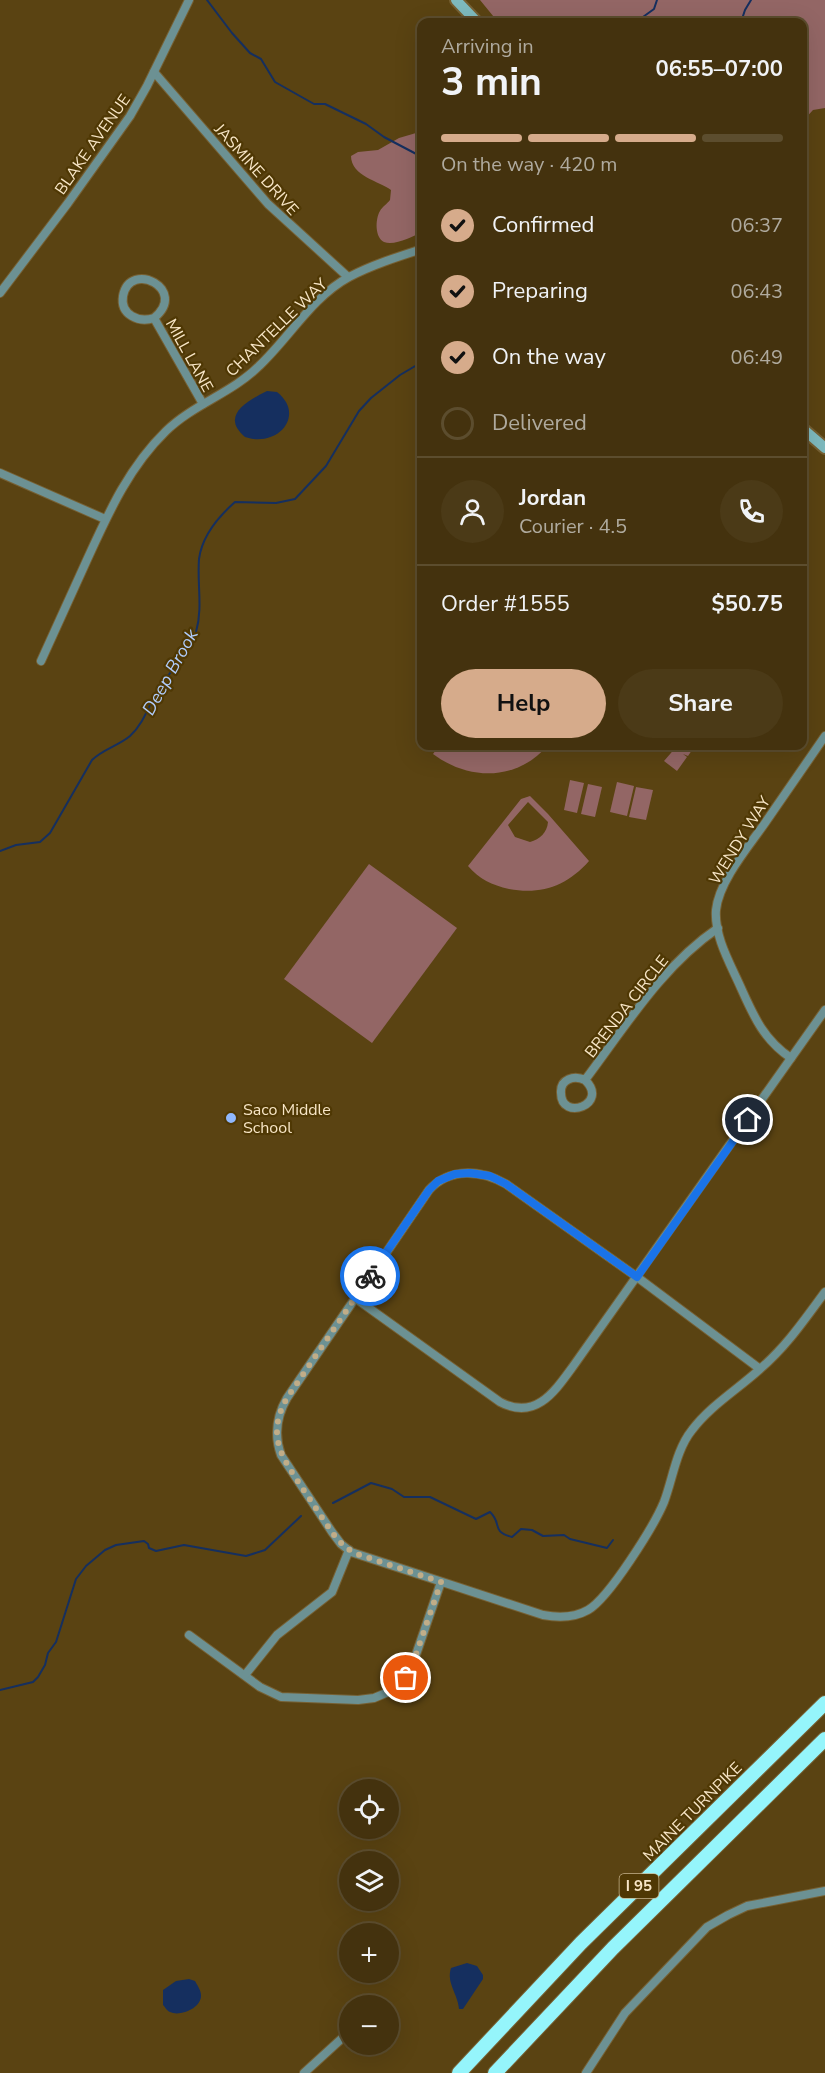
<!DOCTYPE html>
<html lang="en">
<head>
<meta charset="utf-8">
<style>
  body { margin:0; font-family:"Nunito Sans",sans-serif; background:#4b3a17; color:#f1f3f6; height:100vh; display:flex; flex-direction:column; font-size:22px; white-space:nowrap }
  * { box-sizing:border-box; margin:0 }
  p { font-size:20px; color:#afaa9e }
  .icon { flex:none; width:33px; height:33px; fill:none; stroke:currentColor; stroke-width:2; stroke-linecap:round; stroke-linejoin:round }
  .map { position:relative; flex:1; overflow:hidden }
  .sheet { position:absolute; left:417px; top:18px; width:390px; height:732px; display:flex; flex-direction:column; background:#44320e; border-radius:12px; box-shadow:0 6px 24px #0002,0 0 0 2px #5c4d2e }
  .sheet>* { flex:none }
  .controls { position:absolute; left:339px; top:1779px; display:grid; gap:12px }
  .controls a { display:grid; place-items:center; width:60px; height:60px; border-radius:50%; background:#44320e; box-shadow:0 6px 24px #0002,0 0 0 2px #5c4d2e; font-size:30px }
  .pin { position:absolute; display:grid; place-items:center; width:51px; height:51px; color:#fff; margin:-26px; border:3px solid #fff; border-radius:50%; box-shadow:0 2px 6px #0007 }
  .courier { position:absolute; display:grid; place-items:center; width:60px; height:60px; margin:-30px; border:4px solid #1a73e8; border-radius:50%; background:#fff; color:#222; box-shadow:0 2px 8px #0007 }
  .head em { font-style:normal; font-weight:700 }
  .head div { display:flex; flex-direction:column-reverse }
  .head { display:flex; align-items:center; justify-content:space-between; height:102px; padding:0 24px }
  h1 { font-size:39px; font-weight:700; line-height:45px }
  .bar { display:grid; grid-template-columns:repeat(4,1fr); gap:9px 6px; align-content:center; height:72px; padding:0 24px }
  .bar i { height:8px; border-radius:4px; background:#5c4d2e }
  .bar .selected { background:#d6ab8b }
  .bar p { grid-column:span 4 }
  .line { display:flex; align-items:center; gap:15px; padding:0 24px; border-top:2px solid #5c4d2e }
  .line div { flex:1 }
  .round { display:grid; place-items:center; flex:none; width:63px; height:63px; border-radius:32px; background:#4b3a17 }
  ol { padding:0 24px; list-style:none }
  li { display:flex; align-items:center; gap:18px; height:66px }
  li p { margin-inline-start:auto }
  li .icon { padding:6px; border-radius:50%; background:#d6ab8b; color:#111; stroke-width:4 }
  li:last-child { color:#afaa9e }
  li i { width:33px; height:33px; border:3px solid #5c4d2e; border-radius:50% }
  .primary-button { display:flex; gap:12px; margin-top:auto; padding:12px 24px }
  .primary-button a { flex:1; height:69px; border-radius:36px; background:#d6ab8b; color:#111; font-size:24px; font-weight:700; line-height:69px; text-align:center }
  .primary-button a+a { background:#4b3a17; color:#f1f3f6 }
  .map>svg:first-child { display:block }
  .green { fill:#936665; fill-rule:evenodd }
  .water { fill:#152f5f }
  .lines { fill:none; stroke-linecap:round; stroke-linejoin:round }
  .stream { stroke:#152f5f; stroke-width:2 }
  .street-casing { stroke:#766033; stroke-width:10 }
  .secondary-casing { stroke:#766033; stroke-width:14 }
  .highway-casing { stroke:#766033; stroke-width:16 }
  .street { stroke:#6c9193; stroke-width:8 }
  .secondary { stroke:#7ebabe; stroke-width:10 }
  .highway { stroke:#95f5fb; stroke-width:14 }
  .done { stroke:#c1ad88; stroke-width:6; stroke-dasharray:0 10.8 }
  .route { stroke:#1a73e8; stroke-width:8 }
  .poi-dot { fill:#90b8fd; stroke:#4f3804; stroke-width:2 }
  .labels { text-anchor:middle; stroke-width:4.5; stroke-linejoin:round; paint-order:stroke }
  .shield { fill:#4f3804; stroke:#c5b28c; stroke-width:1.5 }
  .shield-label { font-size:15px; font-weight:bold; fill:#f8e6c7 }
  .street-label { font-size:16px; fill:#f8e6c7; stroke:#4f3804 }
  .poi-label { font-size:16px; fill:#f8e6c7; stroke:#4f3804; text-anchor:start }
  .water-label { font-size:18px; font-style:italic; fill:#b0ccfb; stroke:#4f3804 }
</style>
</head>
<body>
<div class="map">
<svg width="825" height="2073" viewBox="0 0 825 2073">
  <rect width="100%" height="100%" fill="#5a4312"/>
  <g class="green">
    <polygon points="480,0 825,0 825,108 813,110 803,121 802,22 498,22"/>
    <path d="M421,114V232C413,237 394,246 384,242C375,238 375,219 380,211C382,207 387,204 390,200L391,190C379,181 351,176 351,156L358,152L378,150L399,138L416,133Z"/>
    <path d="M439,746H547C517,781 469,781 433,754Z"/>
    <polygon points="677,746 692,746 694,747 688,756 683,754 687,757 677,771 664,761"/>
    <polygon points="570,780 584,783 577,813 564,810"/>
    <polygon points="617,782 634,786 627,816 610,812"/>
    <polygon points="588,784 602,787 595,817 581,814"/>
    <polygon points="636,787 653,790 646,820 629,817"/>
    <path d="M530,796L548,814L589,861C567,886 541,895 509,889C492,885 479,879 468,866L521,799ZM528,802L548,822C547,833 540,839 530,842L515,837L508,825Z"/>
    <polygon points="369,864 457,928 372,1043 284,979"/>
  </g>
  <g class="water">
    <path d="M267,391L277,392C306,415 278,448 245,437C220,416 247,401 267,391Z"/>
    <path d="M467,1963L477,1966L483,1975V1979L463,2009H459C458,1994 446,1983 451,1968Z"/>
    <path d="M189,1979L195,1981C197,1985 201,1990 201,1995C202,2008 180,2017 170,2012C167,2011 165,2007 163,2005V1990L176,1981Z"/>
  </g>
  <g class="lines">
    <g class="stream">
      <polyline points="207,0 232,33 250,53 261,59 275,82 314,104 325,104 366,124 384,137 422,157"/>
      <polyline points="636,22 654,9 657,0"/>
      <polyline points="741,22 745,10 751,0"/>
      <path d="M0,851L16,845L40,842L50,833L92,760C103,749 118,746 130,736C144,723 149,705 158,689C171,670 189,654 196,632C203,608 197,584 199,559C202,536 218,517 235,502L276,503L295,499L326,466L359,411L371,398L400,375L422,362"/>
      <path d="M333,1503L371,1483L392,1489L404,1497H430L476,1519L490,1512C503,1524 490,1531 512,1537L521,1529L532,1530L543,1536L564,1535L570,1539L607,1548L613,1540"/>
      <polyline points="0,1690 33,1682 38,1677 45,1665 48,1653 56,1642 76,1579 86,1566 105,1550 116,1545 144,1541 148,1544 149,1548 156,1551 184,1545 246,1556 265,1550 301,1516"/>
    </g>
    <g class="street-casing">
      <g id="street">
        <polyline points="154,72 268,204 348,277"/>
        <polyline points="0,293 68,203 130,116 147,86 189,0"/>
        <path d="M154,318C139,323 120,315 123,296C130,259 189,290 154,318L203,404"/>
        <polyline points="0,473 105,519"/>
        <path d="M41,661C56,628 71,595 86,562C108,514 128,468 166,431C194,404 232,393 259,366C289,338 312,297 349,277C372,265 397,257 422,249"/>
        <path d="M791,1058C764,1040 754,1017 741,988C731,965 714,937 716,910C719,881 749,846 765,823C785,794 805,765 825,736"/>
        <path d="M585,1080C610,1104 561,1122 561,1093C560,1079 574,1075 585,1080C625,1027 662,966 718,928"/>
        <path d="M355,1298L500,1402C536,1421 555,1391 574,1365L825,1010"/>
        <path d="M760,1369L637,1277L506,1184C481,1170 450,1167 429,1190L287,1398C276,1417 274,1435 281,1455L332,1532L341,1544L351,1552L543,1615C559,1618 574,1618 588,1610C609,1598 654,1526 664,1502C673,1478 676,1450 692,1430C710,1406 738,1389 760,1369C786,1347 805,1319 825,1292"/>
        <polyline points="189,1635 260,1687 281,1697 358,1700 374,1698 393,1690 410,1672 441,1582"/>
        <polyline points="245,1675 277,1635 332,1592 349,1550"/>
        <polyline points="304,2073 350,2031"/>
        <polyline points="586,2073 625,2013 707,1927 728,1915 747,1906 825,1891"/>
      </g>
    </g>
    <g class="secondary-casing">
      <g id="secondary">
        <polyline points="456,0 477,22"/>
        <polyline points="802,428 825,448"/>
      </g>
    </g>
    <g class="highway-casing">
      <g id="highway">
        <polyline points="459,2073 581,1943 825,1703"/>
        <polyline points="495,2073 613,1948 825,1739"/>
      </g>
    </g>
    <use href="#street" class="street"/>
    <use href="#secondary" class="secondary"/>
    <use href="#highway" class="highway"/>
  </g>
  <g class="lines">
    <path class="done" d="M370,1276L287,1398C265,1437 283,1459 305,1492C316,1508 326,1524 337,1539L346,1548L357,1554L441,1582L412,1666L406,1678"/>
    <polyline class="route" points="370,1276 429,1190 438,1181 455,1174 470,1173 490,1176 506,1184 637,1277 748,1120"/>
  </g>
  <circle class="poi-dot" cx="231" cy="1118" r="6"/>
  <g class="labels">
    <rect class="shield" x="619.5" y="1874" width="39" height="24" rx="4.5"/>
    <g class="shield-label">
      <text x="639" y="1891">I 95</text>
    </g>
    <g class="street-label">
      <text transform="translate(92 144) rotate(-55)" y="6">BLAKE AVENUE</text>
      <text transform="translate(257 169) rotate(48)" y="6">JASMINE DRIVE</text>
      <text transform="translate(276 327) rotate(-44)" y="6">CHANTELLE WAY</text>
      <text transform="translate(190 355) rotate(61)" y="6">MILL LANE</text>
      <text transform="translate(739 840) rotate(-58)" y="6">WENDY WAY</text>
      <text transform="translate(626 1006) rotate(-52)" y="6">BRENDA CIRCLE</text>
      <text transform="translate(692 1811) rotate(-45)" y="6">MAINE TURNPIKE</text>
    </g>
    <g class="poi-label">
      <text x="243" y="1115">Saco Middle<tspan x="243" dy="18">School</tspan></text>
    </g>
    <g class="water-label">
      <text transform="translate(170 672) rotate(-61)" y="6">Deep Brook</text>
    </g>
  </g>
</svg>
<div class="controls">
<a><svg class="icon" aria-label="locate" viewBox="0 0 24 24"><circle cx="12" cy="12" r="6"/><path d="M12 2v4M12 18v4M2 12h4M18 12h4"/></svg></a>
<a><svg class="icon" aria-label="layers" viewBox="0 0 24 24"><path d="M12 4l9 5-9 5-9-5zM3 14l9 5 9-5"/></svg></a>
<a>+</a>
<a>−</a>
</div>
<div class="pin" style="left:406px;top:1678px;background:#ea580c"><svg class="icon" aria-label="bag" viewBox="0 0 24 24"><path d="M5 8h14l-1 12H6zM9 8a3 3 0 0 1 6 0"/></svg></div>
<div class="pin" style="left:748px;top:1120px;background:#1f2937"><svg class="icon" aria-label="home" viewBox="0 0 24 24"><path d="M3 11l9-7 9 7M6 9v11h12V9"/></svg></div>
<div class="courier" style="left:370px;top:1276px"><svg class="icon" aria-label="bike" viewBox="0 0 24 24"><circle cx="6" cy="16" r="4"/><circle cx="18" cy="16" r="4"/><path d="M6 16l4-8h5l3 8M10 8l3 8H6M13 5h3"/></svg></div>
<section class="sheet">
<div class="head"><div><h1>3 min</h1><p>Arriving in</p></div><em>06:55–07:00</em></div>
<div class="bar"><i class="selected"></i><i class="selected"></i><i class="selected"></i><i></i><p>On the way · 420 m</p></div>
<ol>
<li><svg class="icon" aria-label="check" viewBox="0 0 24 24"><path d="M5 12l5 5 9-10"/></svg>Confirmed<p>06:37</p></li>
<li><svg class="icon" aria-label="check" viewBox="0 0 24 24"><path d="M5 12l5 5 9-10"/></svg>Preparing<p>06:43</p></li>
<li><svg class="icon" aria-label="check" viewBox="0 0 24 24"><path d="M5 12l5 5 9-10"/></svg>On the way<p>06:49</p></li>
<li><i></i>Delivered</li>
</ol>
<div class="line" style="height:108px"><a class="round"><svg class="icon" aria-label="person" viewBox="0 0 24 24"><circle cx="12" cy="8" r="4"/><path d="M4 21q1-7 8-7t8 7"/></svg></a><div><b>Jordan</b><p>Courier · 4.5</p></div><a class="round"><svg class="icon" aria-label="phone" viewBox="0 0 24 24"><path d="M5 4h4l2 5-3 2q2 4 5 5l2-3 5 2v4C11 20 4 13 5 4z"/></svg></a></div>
<div class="line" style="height:78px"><div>Order #1555</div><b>$50.75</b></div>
<div class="primary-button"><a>Help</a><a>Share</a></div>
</section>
</div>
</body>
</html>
